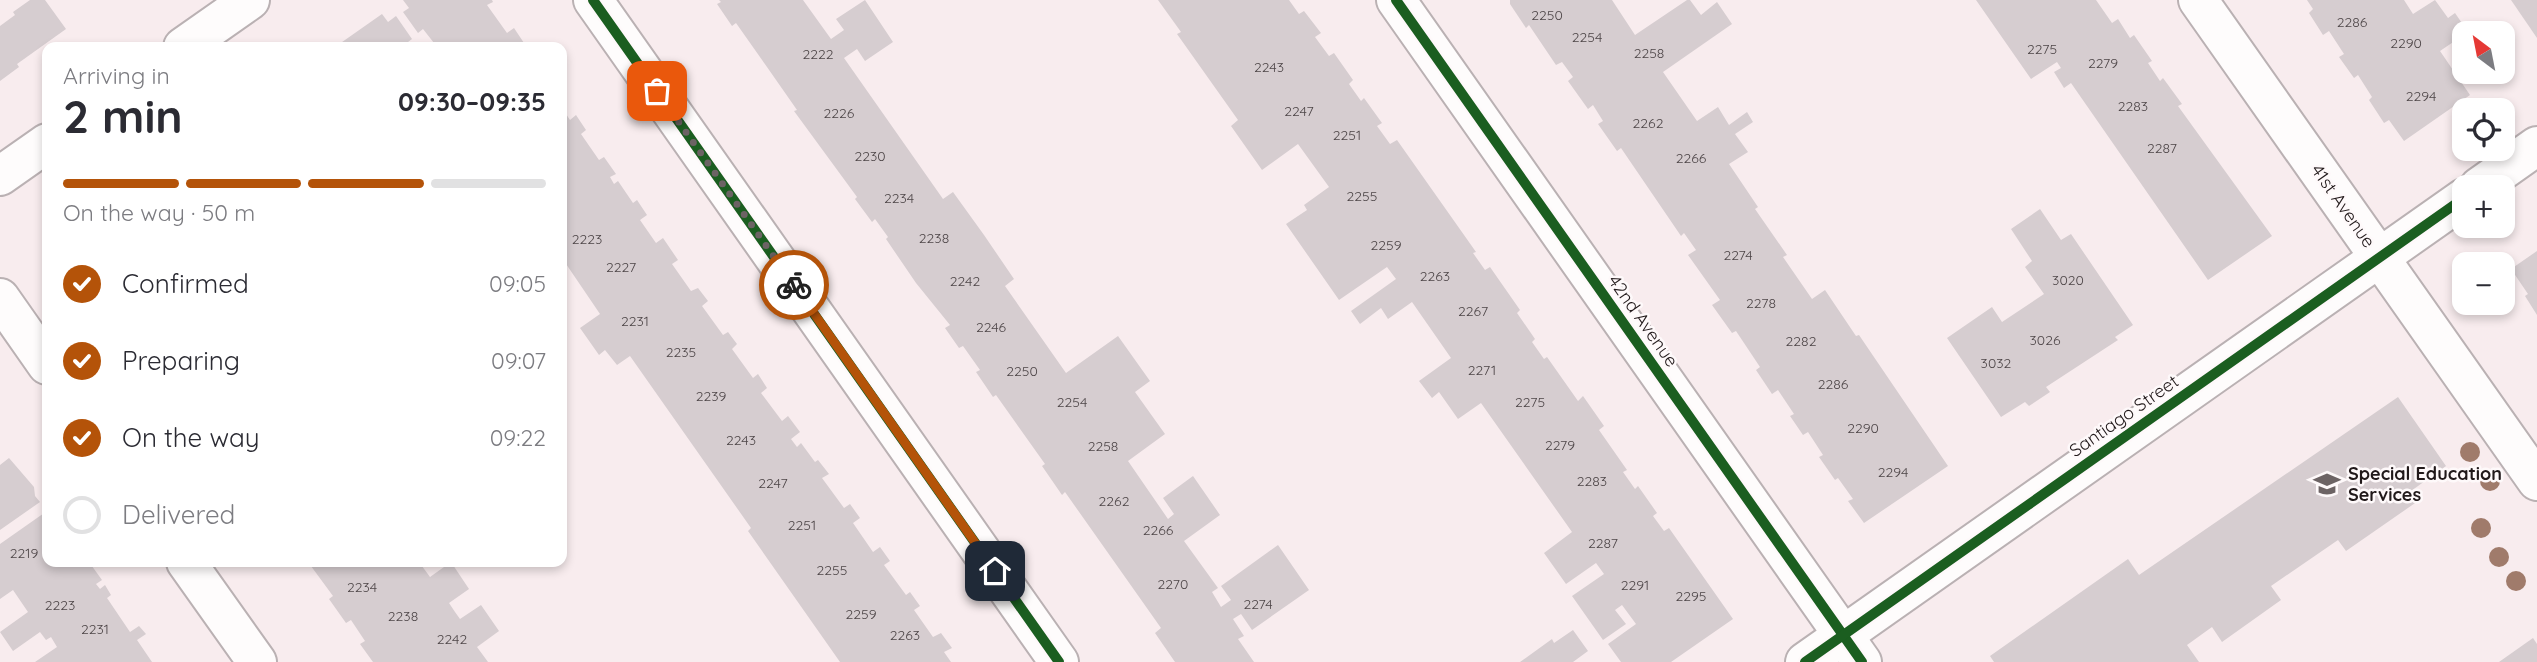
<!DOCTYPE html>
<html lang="en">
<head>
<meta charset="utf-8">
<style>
  body { margin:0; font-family:Quicksand,sans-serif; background:#f7f7f7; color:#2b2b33; height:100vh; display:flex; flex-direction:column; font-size:26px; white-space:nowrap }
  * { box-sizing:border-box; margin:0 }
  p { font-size:23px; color:#7c7c81 }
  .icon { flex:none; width:38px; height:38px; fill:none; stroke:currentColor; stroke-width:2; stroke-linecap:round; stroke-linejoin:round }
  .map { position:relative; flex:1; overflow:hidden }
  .details { position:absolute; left:42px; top:42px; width:525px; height:525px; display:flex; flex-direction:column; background:#fff; border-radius:14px; box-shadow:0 4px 10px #0003 }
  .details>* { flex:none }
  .needle { width:46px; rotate:328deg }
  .buttons { position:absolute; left:2452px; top:21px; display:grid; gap:14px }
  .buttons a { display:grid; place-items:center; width:63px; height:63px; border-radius:14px; background:#fff; box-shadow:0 4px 10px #0003; font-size:35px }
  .pin { position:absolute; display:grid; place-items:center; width:60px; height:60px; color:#fff; margin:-30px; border-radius:14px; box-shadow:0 4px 10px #0006 }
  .courier { position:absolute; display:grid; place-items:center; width:70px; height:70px; margin:-35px; border:5px solid #b45309; border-radius:50%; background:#fff; color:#222; box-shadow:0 2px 9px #0007 }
  .overview em { font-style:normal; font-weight:700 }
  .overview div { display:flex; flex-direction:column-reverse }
  .overview { display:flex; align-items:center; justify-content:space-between; height:119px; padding:0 21px }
  h1 { font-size:46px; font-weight:700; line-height:52px }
  .bar { display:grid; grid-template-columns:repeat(4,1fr); gap:10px 7px; align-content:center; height:84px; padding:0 21px }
  .bar i { height:9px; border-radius:5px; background:#e1e1e2 }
  .bar .selected { background:#b45309 }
  .bar p { grid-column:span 4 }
  ol { padding:0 21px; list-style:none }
  li { display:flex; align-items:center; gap:21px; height:77px }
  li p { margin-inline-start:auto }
  li .icon { padding:7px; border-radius:50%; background:#b45309; color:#fff; stroke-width:4 }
  li:last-child { color:#7c7c81 }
  li i { width:38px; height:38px; border:4px solid #e1e1e2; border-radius:50% }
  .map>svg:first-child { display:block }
  .building { fill:#d6cdd0 }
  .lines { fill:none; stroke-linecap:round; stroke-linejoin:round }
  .minor-casing { stroke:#bab1b3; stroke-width:42 }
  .minor { stroke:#fefcfc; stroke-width:38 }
  .cycleway-casing { stroke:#fef9fa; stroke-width:15 }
  .cycleway { stroke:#1b5e20; stroke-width:10 }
  .tree { fill:#a07b6b }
  .done { stroke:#6c6364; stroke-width:7; stroke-dasharray:0 12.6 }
  .route { stroke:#b45309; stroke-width:9 }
  .labels { text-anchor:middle; stroke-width:5; stroke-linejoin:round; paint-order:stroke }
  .number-label { font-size:14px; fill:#4e4648 }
  .street-label { font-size:18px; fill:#21191a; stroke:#fef9fa }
  .poi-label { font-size:18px; font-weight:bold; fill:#21191a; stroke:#fef9fa; text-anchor:start }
</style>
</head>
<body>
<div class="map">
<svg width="2537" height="662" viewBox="0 0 2537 662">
  <rect width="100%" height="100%" fill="#f8ecee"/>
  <g class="building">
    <polygon points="30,0 45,0 66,29 17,64 19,67 0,81 0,26 15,15 13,12"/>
    <polygon points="403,0 492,0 493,2 487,5 507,33 514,28 524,43 519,47 428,47 434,43 423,29 418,33 403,12 409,8"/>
    <polygon points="719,0 803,0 831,39 844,30 836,19 865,0 893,42 865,61 857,49 844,58 943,199 953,192 984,235 1014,279 1005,286 1066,373 1118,336 1150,381 1135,392 1165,434 1128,461 1168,519 1174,514 1163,498 1193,476 1220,515 1184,541 1218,588 1212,592 1221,607 1231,600 1221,586 1278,545 1309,590 1252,630 1241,614 1233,619 1244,636 1238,639 1254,662 1175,662 1155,633 1161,628 1065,492 1062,495 1042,466 1045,464 996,395 993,397 976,372 980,370 963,346 959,348 945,328 950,325 916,283 886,239 888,237 875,219 872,222 855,199 857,197 794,111 797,110 767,67 736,23 732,26 717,4 721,2"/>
    <polygon points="1158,0 1289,0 1299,14 1304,11 1321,33 1315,37 1329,56 1334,53 1353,80 1349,84 1361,101 1364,98 1382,123 1377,126 1390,144 1397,140 1476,252 1473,253 1485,270 1490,267 1520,310 1517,313 1535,339 1532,342 1544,359 1547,357 1578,401 1583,396 1604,426 1599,430 1627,470 1623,472 1635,489 1638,486 1657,513 1653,516 1664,531 1669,528 1733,619 1671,662 1621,662 1608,644 1636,624 1622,605 1615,610 1626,624 1603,640 1572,596 1604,574 1596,563 1566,584 1544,553 1572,532 1481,403 1458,419 1439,392 1432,398 1419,381 1451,358 1412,302 1388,319 1381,308 1360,324 1351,311 1396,279 1387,267 1339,300 1286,224 1307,210 1304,205 1329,187 1298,144 1262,170 1231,126 1238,120 1177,34 1181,32"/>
    <polygon points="1510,0 1612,0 1635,35 1687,0 1690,0 1701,15 1717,2 1732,24 1663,72 1697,121 1718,107 1729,125 1747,112 1753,122 1735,134 1748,152 1729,164 1758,207 1755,209 1787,255 1783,257 1812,299 1825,290 1856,336 1859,335 1948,466 1864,523 1848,501 1853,499 1838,478 1835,480 1819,457 1823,455 1808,432 1803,435 1790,416 1794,414 1778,390 1772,394 1756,370 1760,367 1736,331 1732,333 1712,305 1720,300 1688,255 1696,250 1684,233 1681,236 1621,148 1617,151 1598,124 1603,121 1593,105 1588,109 1568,81 1573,77 1562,62 1556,65 1529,25 1526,28 1510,4"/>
    <polygon points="1976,0 2096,0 2112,23 2118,19 2130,38 2134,35 2152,61 2148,63 2160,81 2163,78 2182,104 2178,106 2272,236 2208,280 2071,83 2064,88 2054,72 2061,68 2057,62 2031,79"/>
    <polygon points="2307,0 2404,0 2413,14 2435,0 2448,18 2455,13 2468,32 2440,51 2470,95 2404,141 2389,120 2384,123 2369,100 2372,97 2358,75 2354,78 2339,57 2344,54 2329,31 2323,35 2309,13 2313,9"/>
    <polygon points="2511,0 2537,0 2537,38"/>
    <polygon points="382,14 388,22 396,16 412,39 404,45 406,47 335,47"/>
    <polygon points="562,108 570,120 576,115 586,130 581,134 599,160 604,157 616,174 610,177 614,184 618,181 633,203 637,200 647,215 640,220 656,243 663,238 678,260 672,264 691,291 698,288 708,301 702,306 723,335 728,332 737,344 732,349 753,378 758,374 767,388 761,393 782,421 788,416 800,432 791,439 797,447 801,443 815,462 818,460 829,474 822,478 844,508 850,504 860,518 853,523 873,552 880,547 890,561 884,565 906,595 910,592 920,606 914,610 933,637 941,633 952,648 944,652 951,662 840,662 748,531 751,528 630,356 617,365 605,350 599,355 580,328 600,314 562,258"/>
    <polygon points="2040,209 2061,240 2071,234 2133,325 2115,337 2118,340 2046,387 2050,392 2029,406 2025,402 2001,417 1947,338 1992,307 2002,322 2044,294 2025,267 2032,261 2011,229"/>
    <polygon points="2537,251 2537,315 2525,296 2528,294 2511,269"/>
    <polygon points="2398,397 2446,466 2411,491 2418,501 2346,551 2338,540 2271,586 2281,600 2222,642 2212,627 2187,645 2199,662 1994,662 1990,656 2128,559 2139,575"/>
    <polygon points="9,458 34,487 35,496 40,502 0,530 0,465"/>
    <polygon points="47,511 47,562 89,562 102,580 96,584 100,589 105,585 111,595 107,598 130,632 139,626 146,634 137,640 152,662 35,662 57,647 51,637 46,640 40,632 13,651 0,632 28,612 13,590 0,599 0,544"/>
    <polygon points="308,562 419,562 430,577 451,562 469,589 449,603 455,612 460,619 481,605 499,631 477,647 488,662 373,662 360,644 365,641 351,620 346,623 329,599 333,596"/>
    <polygon points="1573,630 1588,651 1573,662 1520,662 1552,639 1554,643"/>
    <polygon points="2533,638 2537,644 2537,662 2499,662"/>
  </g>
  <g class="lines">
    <g class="minor-casing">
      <g id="minor">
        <polyline points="593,0 1059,662"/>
        <polyline points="1396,0 1862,662"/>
        <polyline points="2198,0 2537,481"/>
        <polyline points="183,47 250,0"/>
        <polyline points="0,176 47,143"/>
        <polyline points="2479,187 2537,146"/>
        <polyline points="0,298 47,365"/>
        <polyline points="186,562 257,662"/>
        <polyline points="1805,662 2464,198"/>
      </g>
    </g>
    <use href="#minor" class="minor"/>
    <g class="cycleway-casing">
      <g id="cycleway">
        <polyline points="593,0 1059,662"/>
        <polyline points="1396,0 1862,662"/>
        <polyline points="1805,662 2464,198"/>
      </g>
    </g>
    <use href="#cycleway" class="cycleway"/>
  </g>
  <g class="tree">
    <circle cx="2470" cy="452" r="10"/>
    <circle cx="2490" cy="481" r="10"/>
    <circle cx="2481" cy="528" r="10"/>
    <circle cx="2499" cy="557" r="10"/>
    <circle cx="2516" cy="581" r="10"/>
  </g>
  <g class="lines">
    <polyline class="done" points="657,91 794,285"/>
    <polyline class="route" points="794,285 995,571"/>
  </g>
  <defs>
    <g id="school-bare" transform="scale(2.1)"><path d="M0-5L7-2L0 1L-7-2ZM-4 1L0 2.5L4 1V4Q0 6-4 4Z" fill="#6c6364" stroke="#fef9fa" stroke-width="2.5" paint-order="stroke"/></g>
  </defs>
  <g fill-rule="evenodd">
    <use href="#school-bare" x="2327" y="484"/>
  </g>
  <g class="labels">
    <g class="number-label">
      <text x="1547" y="20">2250</text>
      <text x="2352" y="27">2286</text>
      <text x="1587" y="42">2254</text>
      <text x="2406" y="48">2290</text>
      <text x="2042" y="54">2275</text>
      <text x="1649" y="58">2258</text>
      <text x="818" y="59">2222</text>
      <text x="2103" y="68">2279</text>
      <text x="1269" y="72">2243</text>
      <text x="2421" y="101">2294</text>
      <text x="2133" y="111">2283</text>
      <text x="1299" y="116">2247</text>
      <text x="839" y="118">2226</text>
      <text x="1648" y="128">2262</text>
      <text x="1347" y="140">2251</text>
      <text x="2162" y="153">2287</text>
      <text x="870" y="161">2230</text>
      <text x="1691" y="163">2266</text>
      <text x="1362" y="201">2255</text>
      <text x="899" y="203">2234</text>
      <text x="934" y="243">2238</text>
      <text x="587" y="244">2223</text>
      <text x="1386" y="250">2259</text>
      <text x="1738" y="260">2274</text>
      <text x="621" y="272">2227</text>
      <text x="1435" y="281">2263</text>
      <text x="2068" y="285">3020</text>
      <text x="965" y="286">2242</text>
      <text x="1761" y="308">2278</text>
      <text x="1473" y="316">2267</text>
      <text x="635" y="326">2231</text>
      <text x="991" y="332">2246</text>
      <text x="2045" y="345">3026</text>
      <text x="1801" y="346">2282</text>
      <text x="681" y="357">2235</text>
      <text x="1996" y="368">3032</text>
      <text x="1482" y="375">2271</text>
      <text x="1022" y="376">2250</text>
      <text x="1833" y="389">2286</text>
      <text x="711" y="401">2239</text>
      <text x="1072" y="407">2254</text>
      <text x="1530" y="407">2275</text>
      <text x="1863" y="433">2290</text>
      <text x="741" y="445">2243</text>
      <text x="1560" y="450">2279</text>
      <text x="1103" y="451">2258</text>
      <text x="1893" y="477">2294</text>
      <text x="1592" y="486">2283</text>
      <text x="773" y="488">2247</text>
      <text x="1114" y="506">2262</text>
      <text x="802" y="530">2251</text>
      <text x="1158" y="535">2266</text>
      <text x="1603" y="548">2287</text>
      <text x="24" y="558">2219</text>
      <text x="832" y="575">2255</text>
      <text x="1173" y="589">2270</text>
      <text x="1635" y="590">2291</text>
      <text x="362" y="592">2234</text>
      <text x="1691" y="601">2295</text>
      <text x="1258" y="609">2274</text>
      <text x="60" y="610">2223</text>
      <text x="861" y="619">2259</text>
      <text x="403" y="621">2238</text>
      <text x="95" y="634">2231</text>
      <text x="905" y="640">2263</text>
      <text x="452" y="644">2242</text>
    </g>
    <g class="street-label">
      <text transform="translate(2343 206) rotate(55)" y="6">41st Avenue</text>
      <text transform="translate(1643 321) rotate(55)" y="6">42nd Avenue</text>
      <text transform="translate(2124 416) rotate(-35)" y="6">Santiago Street</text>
    </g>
    <g class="poi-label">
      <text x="2348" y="480">Special Education<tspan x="2348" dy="21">Services</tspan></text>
    </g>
  </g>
</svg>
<div class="buttons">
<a><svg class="needle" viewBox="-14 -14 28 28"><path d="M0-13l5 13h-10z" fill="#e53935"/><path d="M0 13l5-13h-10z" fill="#7c7c81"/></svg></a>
<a><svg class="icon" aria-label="locate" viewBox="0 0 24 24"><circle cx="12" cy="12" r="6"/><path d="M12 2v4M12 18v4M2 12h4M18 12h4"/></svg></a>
<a>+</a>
<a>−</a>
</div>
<div class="pin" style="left:657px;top:91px;background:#ea580c"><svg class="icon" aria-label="bag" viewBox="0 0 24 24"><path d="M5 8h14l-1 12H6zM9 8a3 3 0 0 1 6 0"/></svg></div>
<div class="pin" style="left:995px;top:571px;background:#1f2937"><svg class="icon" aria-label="home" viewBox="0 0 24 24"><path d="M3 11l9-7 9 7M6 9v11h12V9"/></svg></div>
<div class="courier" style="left:794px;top:285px"><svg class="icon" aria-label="bike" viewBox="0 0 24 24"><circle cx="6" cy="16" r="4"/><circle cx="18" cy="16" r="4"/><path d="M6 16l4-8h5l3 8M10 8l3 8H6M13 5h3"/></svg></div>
<section class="details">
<div class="overview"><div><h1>2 min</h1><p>Arriving in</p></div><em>09:30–09:35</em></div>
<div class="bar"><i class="selected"></i><i class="selected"></i><i class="selected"></i><i></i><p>On the way · 50 m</p></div>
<ol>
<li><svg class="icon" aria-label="check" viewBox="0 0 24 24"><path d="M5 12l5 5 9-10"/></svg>Confirmed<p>09:05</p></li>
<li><svg class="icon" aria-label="check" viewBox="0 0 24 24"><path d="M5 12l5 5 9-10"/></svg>Preparing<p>09:07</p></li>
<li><svg class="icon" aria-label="check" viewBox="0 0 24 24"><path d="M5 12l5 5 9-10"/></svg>On the way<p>09:22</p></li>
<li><i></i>Delivered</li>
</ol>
</section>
</div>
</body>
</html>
